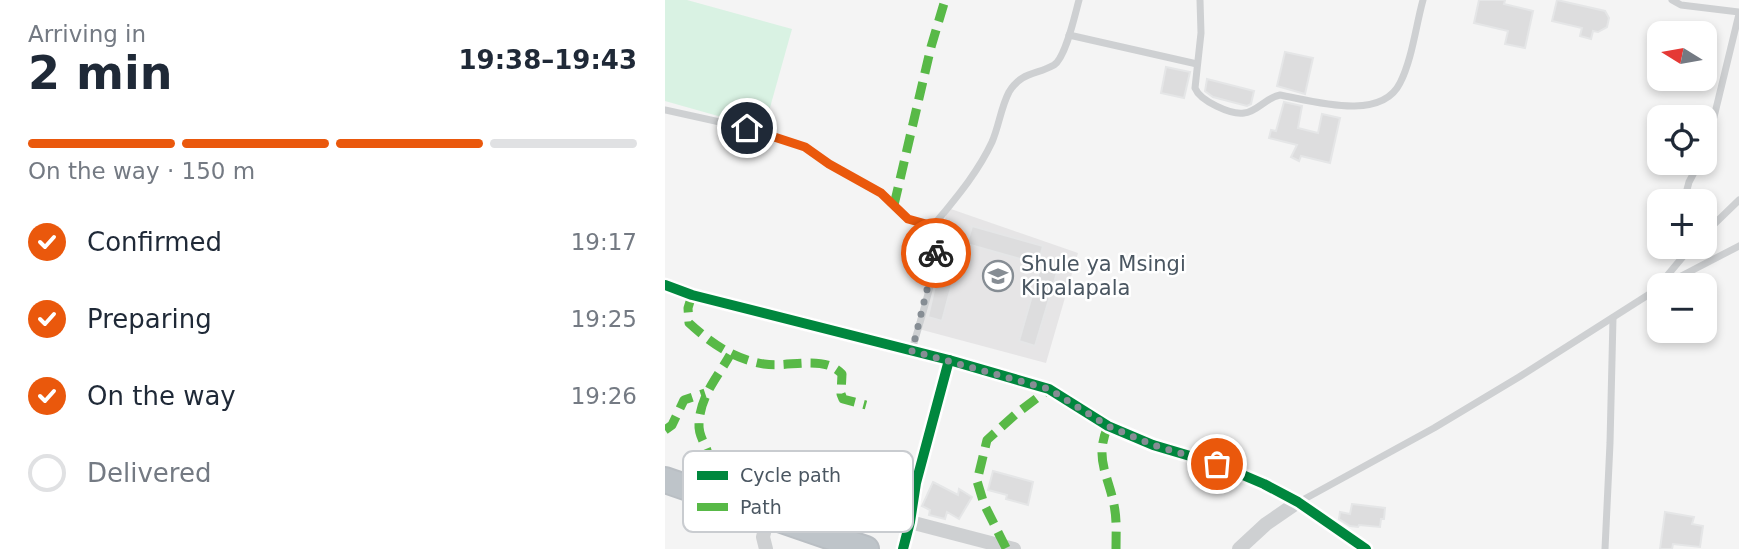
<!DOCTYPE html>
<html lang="en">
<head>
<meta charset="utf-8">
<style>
  body { margin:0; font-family:"DejaVu Sans",sans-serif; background:#f2f2f3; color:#1f2937; height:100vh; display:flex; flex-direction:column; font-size:26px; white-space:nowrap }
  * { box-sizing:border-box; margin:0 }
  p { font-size:23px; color:#747a83 }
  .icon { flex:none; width:38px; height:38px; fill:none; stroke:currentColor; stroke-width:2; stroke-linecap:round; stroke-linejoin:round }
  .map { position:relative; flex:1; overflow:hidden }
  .side { display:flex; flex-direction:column; background:#fff; width:665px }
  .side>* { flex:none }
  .needle { width:46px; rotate:281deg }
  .tools { position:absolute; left:982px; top:21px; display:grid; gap:14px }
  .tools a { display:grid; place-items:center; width:70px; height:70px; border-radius:14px; background:#fff; box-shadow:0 4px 10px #0003; font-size:35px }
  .pin { position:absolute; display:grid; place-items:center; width:60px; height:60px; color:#fff; margin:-30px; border:4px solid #fff; border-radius:50%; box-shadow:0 2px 7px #0007 }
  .courier { position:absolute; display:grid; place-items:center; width:70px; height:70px; margin:-35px; border:5px solid #ea580c; border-radius:50%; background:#fff; color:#222; box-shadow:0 2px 9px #0007 }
  .overview em { font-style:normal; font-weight:700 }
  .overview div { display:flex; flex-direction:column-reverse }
  .overview { display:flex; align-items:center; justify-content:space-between; height:119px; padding:0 28px }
  h1 { font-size:46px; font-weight:700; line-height:52px }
  .bar { display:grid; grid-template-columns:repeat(4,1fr); gap:10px 7px; align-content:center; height:84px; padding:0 28px }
  .bar i { height:9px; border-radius:5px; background:#e0e1e3 }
  .bar .active { background:#ea580c }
  .bar p { grid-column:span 4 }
  ol { padding:0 28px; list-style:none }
  li { display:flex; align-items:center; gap:21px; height:77px }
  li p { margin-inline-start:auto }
  li .icon { padding:7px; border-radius:50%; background:#ea580c; color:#fff; stroke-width:4 }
  li:last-child { color:#747a83 }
  li i { width:38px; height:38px; border:4px solid #e0e1e3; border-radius:50% }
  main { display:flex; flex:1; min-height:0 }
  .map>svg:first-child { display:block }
  .education { fill:#e6e5e6 }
  .green { fill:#d9f2e3 }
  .building { fill:#ddddde; stroke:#e5e6e7; stroke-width:2 }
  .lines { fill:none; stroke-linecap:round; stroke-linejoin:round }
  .highway-casing { stroke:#b9bec3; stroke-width:28 }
  .lane { stroke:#ced0d2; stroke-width:7 }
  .street { stroke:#ced0d2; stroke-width:14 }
  .highway { stroke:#bec4c9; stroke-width:24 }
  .quiet { stroke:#58b947; stroke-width:9; stroke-dasharray:18 9; stroke-linecap:butt }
  .cycleway-casing { stroke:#fff; stroke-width:15 }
  .cycleway { stroke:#00873e; stroke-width:10 }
  .done { stroke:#868d94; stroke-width:7; stroke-dasharray:0 12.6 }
  .route { stroke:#ea580c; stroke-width:9 }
  .labels { text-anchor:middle; stroke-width:5; stroke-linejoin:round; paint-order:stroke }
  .poi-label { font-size:21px; fill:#4a5661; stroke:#fff; text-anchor:start }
  .key { fill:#fff; stroke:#c9ccd0; stroke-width:2 }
  .key-label { font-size:19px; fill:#4a5661 }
</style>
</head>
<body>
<main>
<section class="side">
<div class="overview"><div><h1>2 min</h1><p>Arriving in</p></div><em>19:38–19:43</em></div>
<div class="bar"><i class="active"></i><i class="active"></i><i class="active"></i><i></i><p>On the way · 150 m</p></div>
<ol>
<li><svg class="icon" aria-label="check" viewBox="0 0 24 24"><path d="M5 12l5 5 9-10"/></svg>Confirmed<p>19:17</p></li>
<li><svg class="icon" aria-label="check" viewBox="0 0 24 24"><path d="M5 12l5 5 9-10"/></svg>Preparing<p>19:25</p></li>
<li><svg class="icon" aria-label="check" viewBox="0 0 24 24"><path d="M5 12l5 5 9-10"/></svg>On the way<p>19:26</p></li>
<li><i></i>Delivered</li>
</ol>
</section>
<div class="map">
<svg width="1074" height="549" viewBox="0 0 1074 549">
  <rect width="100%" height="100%" fill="#f4f4f4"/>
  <polygon class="education" points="283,208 413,253 381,363 250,328"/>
  <polygon class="green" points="0,0 22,0 127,29 99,129 0,101"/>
  <g class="building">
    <polygon points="814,0 840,0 839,4 868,11 860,48 840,44 843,31 809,23"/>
    <polygon points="892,0 940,11 944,18 942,27 933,32 928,31 926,39 915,36 917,28 887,21"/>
    <polygon points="620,52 648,58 640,94 612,86"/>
    <polygon points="501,67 525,72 519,98 496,93"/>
    <polygon points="542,79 589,91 586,104 582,106 548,97 540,91"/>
    <polygon points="619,102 637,106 633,128 653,133 657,114 675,118 665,163 636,156 634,161 626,157 632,145 604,138 606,130 611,131"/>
    <polygon points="307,226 378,246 373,264 302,244"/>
    <polygon points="282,234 299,239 277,321 263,317"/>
    <polygon points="377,261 394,266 370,346 354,341"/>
    <polygon points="328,471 368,482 363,505 341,499 342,495 323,490"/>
    <polygon points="268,482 293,495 294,489 307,497 294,519 282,512 280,519 264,515 265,510 257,506"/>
    <polygon points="687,504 720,508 719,519 716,519 715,527 694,525 693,527 685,526 674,519 675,512 685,514"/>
    <polygon points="1000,512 1029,517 1027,524 1038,526 1035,547 1008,544 1007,549 995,549"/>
  </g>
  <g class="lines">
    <g class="highway-casing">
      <polyline id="highway" points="0,480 201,549"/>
    </g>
    <g class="lane">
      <path d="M535,0L536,33L530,88C535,101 566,115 579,113C592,112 600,98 615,95C648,101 716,122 735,83C747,60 751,25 758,0"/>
      <polyline points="1007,0 1016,5 1074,12"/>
      <polyline points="404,35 532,64"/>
      <path d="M0,110L82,128L140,147L164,164L216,193L243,219L271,228C279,251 254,324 247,350"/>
      <polyline points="1040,154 1074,14"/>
      <polyline points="1019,201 1024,182 1034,163"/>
      <path d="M268,226C290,199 312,174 327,142C334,126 336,107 344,92C357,71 372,75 389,65C401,57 410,14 414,0"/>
      <polyline points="1040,233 1074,200"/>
      <polyline points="999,285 1074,246"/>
      <polyline points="991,289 1026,247"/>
      <polyline points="634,502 769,428 854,377 994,288"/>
      <polyline points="940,549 945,443 948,318"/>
    </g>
    <g class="street">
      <polyline points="0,285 27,295 284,360 384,389 443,426 488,445 552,464 599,484 633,502 701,549"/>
      <polyline points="245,522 349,549"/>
      <polyline points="101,549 98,537 103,516"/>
      <polyline points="238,549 245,522 251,483 284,360"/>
      <polyline points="574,549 601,524 633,502"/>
    </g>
    <use href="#highway" class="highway"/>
    <g class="quiet">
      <polyline points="229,205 266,47 280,0"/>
      <path d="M27,295L23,308L24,323C46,343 68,359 99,364C123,368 159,354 177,374L176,394L178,399L201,405"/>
      <path d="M443,426C429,459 443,474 449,505C452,519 451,535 451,549"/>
      <polyline points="0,430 7,425 19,400 40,393"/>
      <path d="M35,492C38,482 44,471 44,460C44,447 33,438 34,424C35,396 52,378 65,355"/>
      <polyline points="341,548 319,504 312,481 322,440 352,413 384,389"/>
    </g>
    <g class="cycleway-casing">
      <g id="cycleway">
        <polyline points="0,285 27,295 284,360 384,389 443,426 488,445 552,464 599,484 633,502 701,549"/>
        <polyline points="238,549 245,522 251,483 284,360"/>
      </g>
    </g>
    <use href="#cycleway" class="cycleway"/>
  </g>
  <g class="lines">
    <polyline class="done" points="271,253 247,351 384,389 443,426 488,445 552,464"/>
    <polyline class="route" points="82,128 140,147 164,164 216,193 243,219 268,226 272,231 273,239 271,253"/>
  </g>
  <defs>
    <g id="school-ring" transform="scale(1.575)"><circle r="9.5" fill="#fff" stroke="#868d94" stroke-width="1.5"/><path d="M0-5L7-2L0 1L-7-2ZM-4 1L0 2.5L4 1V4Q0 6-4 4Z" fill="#868d94"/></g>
  </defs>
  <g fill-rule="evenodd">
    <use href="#school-ring" x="333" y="276"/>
  </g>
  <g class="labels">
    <g class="poi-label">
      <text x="356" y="271">Shule ya Msingi<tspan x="356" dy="24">Kipalapala</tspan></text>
    </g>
  </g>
  <rect x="18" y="451" width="230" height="81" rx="10" class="key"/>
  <rect x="32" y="471" width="31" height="9" fill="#00873e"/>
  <rect x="32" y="503" width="31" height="8" fill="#58b947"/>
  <g class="key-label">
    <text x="75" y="482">Cycle path</text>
    <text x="75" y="514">Path</text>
  </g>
</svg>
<div class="tools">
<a><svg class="needle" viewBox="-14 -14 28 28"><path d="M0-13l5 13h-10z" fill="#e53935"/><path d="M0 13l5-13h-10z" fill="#747a83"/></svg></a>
<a><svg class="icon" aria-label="locate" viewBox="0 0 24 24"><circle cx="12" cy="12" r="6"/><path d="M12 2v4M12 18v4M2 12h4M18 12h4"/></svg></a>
<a>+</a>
<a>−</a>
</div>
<div class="pin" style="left:552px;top:464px;background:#ea580c"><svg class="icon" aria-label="bag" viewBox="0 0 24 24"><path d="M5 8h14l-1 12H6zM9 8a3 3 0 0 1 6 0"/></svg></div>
<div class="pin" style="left:82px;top:128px;background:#1f2937"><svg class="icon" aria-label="home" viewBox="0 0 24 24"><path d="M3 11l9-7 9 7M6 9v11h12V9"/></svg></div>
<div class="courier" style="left:271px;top:253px"><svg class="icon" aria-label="bike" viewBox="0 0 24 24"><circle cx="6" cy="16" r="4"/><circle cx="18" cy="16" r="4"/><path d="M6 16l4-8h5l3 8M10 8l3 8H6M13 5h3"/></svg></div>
</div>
</main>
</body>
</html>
